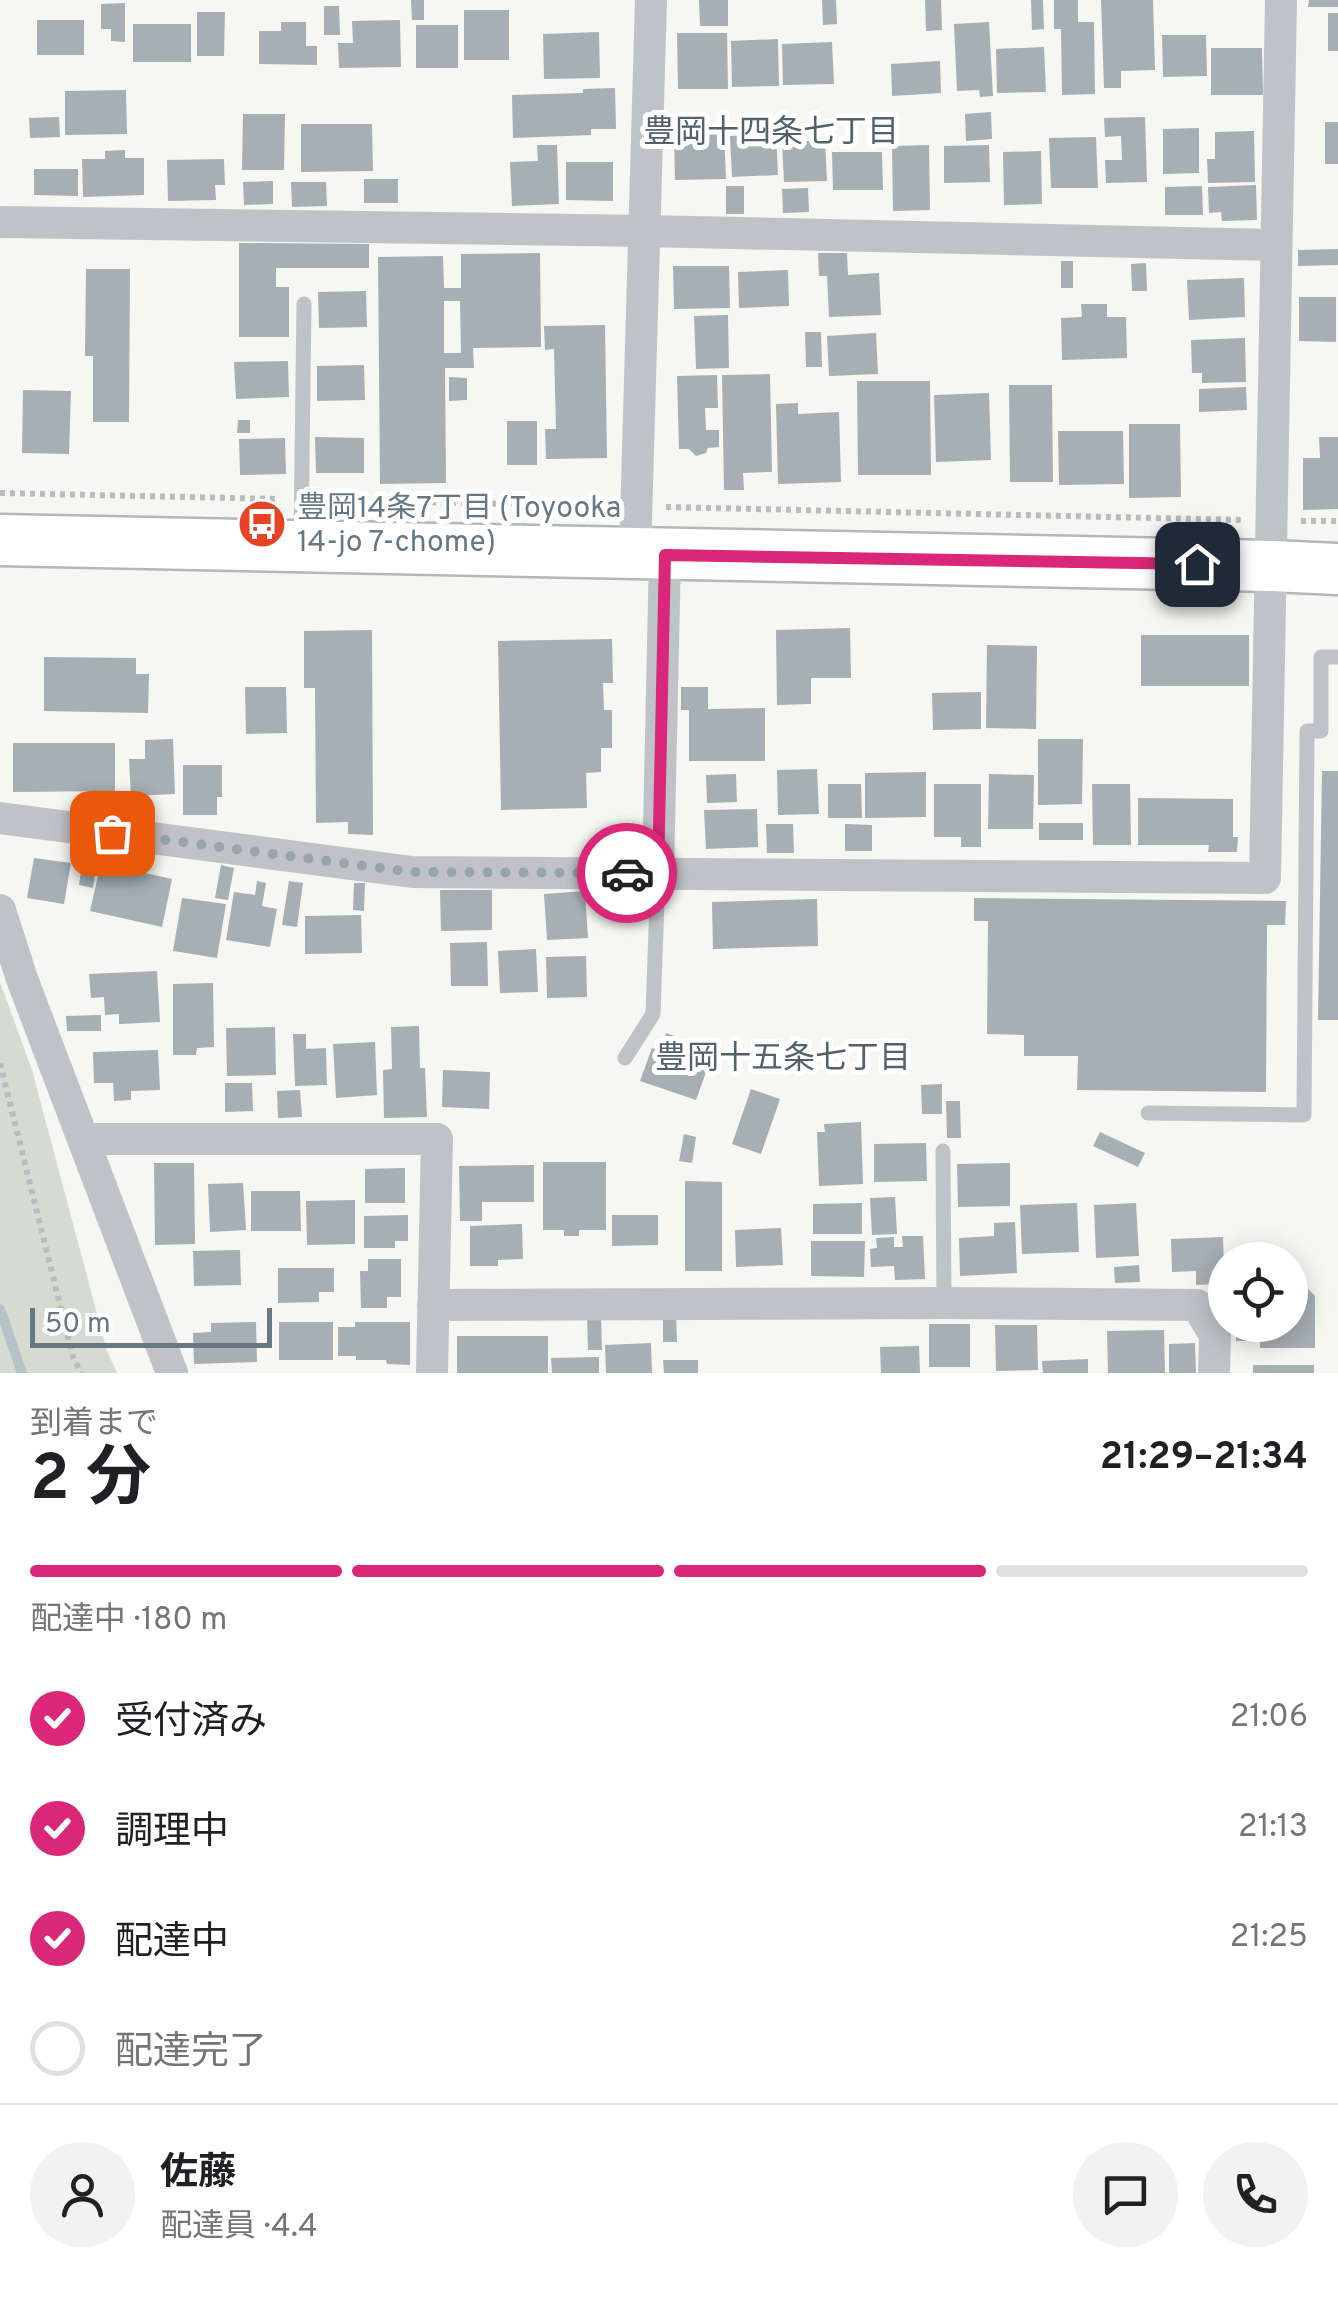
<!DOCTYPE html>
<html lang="ja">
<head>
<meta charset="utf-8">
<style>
  body { margin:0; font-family:Overpass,"Noto Sans JP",sans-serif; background:#f2f2f2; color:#202124; height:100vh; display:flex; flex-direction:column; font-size:38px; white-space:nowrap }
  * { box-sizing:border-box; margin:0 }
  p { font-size:32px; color:#757577 }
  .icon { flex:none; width:55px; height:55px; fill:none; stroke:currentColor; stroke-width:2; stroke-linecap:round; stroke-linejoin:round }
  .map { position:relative; height:1373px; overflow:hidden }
  .panel { display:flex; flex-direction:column; background:#fff; flex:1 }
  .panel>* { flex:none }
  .fabs { position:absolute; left:1208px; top:1242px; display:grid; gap:20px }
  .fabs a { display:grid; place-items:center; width:100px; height:100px; border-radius:50%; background:#fff; box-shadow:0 5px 25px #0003; font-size:50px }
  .scale { position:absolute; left:30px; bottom:25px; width:242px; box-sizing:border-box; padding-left:10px; border:5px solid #657884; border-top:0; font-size:28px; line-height:35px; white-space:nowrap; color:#657884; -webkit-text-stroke:8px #fff; paint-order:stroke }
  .pin { position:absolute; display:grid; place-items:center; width:85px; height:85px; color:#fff; margin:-42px; border-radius:20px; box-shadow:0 5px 15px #0006 }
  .courier { position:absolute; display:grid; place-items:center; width:100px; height:100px; margin:-50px; border:8px solid #db2777; border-radius:50%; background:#fff; color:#222; box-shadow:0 2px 12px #0007 }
  .overview em { font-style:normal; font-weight:700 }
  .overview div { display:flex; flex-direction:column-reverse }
  .overview { display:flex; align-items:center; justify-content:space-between; height:170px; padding:0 30px }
  h1 { font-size:65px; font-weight:700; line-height:75px }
  .bar { display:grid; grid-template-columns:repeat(4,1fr); gap:15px 10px; align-content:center; height:120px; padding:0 30px }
  .bar i { height:12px; border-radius:8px; background:#e0e0e0 }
  .bar .current { background:#db2777 }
  .bar p { grid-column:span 4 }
  .line { display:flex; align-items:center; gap:25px; padding:0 30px; border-top:2px solid #e0e0e0 }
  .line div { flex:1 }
  .round { display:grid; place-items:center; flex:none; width:105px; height:105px; border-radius:52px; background:#f2f2f2 }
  ol { padding:0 30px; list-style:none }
  li { display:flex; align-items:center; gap:30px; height:110px }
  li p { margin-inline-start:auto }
  li .icon { padding:10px; border-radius:50%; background:#db2777; color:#fff; stroke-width:4 }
  li:last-child { color:#757577 }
  li i { width:55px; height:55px; border:5px solid #e0e0e0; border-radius:50% }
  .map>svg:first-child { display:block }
  .green { fill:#d6dbd2 }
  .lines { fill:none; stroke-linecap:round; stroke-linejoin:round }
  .stream { stroke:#b6c4c7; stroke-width:10 }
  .building { fill:#a6afb4; fill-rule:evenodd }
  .primary-casing { stroke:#b2b7bb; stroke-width:55 }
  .path { stroke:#b9bcbe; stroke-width:6; stroke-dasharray:5 5; stroke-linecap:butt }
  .lane { stroke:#bfc3c7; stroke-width:15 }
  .street { stroke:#bfc3c7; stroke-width:32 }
  .primary { stroke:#fff; stroke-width:50 }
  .done { stroke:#98a4ab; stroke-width:10; stroke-dasharray:0 18 }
  .route { stroke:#db2777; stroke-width:12 }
  .labels { text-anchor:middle; stroke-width:10; stroke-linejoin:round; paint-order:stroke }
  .poi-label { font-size:30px; fill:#657884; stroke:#fff; text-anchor:start }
  .neighbourhood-label { font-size:32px; fill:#536169; stroke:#fff }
</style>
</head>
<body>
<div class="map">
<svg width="1338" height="1373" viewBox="0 0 1338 1373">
  <rect width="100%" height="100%" fill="#f6f6f3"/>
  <polygon class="green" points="0,982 32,1070 107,1351 117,1373 0,1373"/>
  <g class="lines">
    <polyline class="stream" points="0,1309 22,1373"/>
  </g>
  <g class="building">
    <polygon points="411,0 424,0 424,20 412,20"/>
    <polygon points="699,0 728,0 728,26 700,26"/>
    <polygon points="822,0 836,0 837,24 823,25"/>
    <polygon points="925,0 941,0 942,30 926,31"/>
    <polygon points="1031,0 1043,0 1044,29 1032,30"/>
    <polygon points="1054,0 1078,0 1078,22 1094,22 1095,94 1062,95 1061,29 1054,29"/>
    <polygon points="1101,0 1153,0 1155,70 1121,71 1121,88 1104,88"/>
    <polygon points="1309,0 1338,0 1338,7 1308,7"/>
    <polygon points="125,3 125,42 111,41 111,29 101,29 101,4"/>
    <polygon points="324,6 339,6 340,35 324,35"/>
    <rect x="464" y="10" width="45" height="50"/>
    <polygon points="197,12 225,12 224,56 197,56"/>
    <rect x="1328" y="13" width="10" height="38"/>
    <rect x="37" y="20" width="47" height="35"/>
    <polygon points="400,20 401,67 339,68 338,43 353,43 352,21"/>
    <polygon points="281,22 306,22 306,46 317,46 317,65 259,64 259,31 281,31"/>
    <polygon points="989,22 993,96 980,97 979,90 957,91 954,24"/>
    <rect x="133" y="24" width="58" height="38"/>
    <rect x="416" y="25" width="42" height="43"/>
    <polygon points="599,32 600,78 544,79 543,34"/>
    <polygon points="677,33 727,33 728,89 678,89"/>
    <polygon points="1162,35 1206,35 1207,76 1163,77"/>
    <polygon points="778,39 779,86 732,87 731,41"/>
    <polygon points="832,42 834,84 783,85 782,44"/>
    <polygon points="1044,47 1046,92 997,93 996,49"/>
    <polygon points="1211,48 1262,48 1263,95 1211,95"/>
    <polygon points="940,61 941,93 892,96 891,64"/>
    <polygon points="615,88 616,129 591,129 591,135 513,138 512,95 583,93 583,89"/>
    <polygon points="126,90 127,134 65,135 65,91"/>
    <polygon points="991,112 992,139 966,141 965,114"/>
    <polygon points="243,114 285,114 284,170 242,170"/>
    <polygon points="59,117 60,137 30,138 29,118"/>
    <polygon points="1145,117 1147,182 1106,183 1105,160 1122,160 1121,136 1105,137 1104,118"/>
    <rect x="1325" y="122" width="13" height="42"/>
    <polygon points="301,124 372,124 373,171 301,172"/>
    <polygon points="1199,128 1199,173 1163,174 1163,129"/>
    <polygon points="1254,131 1255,182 1208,183 1207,159 1215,159 1215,132"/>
    <polygon points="724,133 726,179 675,180 674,135"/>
    <polygon points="776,134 778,175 732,177 730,136"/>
    <polygon points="1096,137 1098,188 1051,188 1049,138"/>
    <polygon points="825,140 827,181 784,182 782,142"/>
    <polygon points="537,145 557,145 559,204 512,206 510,162 538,161"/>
    <polygon points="929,145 930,210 893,211 892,146"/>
    <polygon points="989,145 990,182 944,183 944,146"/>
    <polygon points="125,150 125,158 144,158 144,195 83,197 82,159 105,159 105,151"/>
    <polygon points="1041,151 1042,204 1004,205 1003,152"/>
    <polygon points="832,152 882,152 883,190 833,190"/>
    <polygon points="224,159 225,185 215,185 216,200 168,201 167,160"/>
    <polygon points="566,162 613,162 613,201 566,200"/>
    <polygon points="34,169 78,169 78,196 34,195"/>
    <rect x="364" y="179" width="34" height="24"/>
    <polygon points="273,181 273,204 244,205 243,182"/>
    <polygon points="291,182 326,182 327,206 292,207"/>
    <polygon points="1256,185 1257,220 1222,221 1221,212 1209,213 1208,187"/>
    <rect x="726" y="186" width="18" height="28"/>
    <polygon points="1202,186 1203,215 1165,215 1165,187"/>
    <polygon points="808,188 809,212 783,213 782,189"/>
    <polygon points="239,243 369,244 369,268 276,268 276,287 289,287 289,337 239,337"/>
    <polygon points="1338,249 1338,265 1298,266 1298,250"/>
    <path d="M540,253L541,347L473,348L474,368H445L446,483L380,484L378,257L443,256L444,288H461V254ZM444,301H460L461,353H444Z"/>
    <polygon points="818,253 847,253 848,275 879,273 881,315 829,317 827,276 819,276"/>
    <rect x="1061" y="261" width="12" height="27"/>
    <polygon points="1146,263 1147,291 1132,291 1131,264"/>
    <polygon points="673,266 729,266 730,308 674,309"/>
    <polygon points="86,269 130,269 129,422 93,422 93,356 85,356"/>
    <polygon points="788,270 789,306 739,308 738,272"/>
    <polygon points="1244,278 1245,317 1189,320 1187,280"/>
    <polygon points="366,291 367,327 319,328 318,292"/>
    <polygon points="1299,297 1336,297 1336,342 1299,341"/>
    <polygon points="1081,304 1107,304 1107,317 1126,317 1127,358 1062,360 1061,318 1082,317"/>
    <polygon points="728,315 729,368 696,369 694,316"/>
    <polygon points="605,325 607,458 546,459 545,429 556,429 554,349 545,350 544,326"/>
    <polygon points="805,332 821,332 822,367 806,367"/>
    <polygon points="876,333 878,374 829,376 827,336"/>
    <polygon points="1245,338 1246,382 1202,383 1202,373 1192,373 1191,340"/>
    <polygon points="288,361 289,397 236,399 234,362"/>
    <polygon points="364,365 365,400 317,401 317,366"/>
    <polygon points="770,374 772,472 743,473 744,490 724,490 722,375"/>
    <polygon points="717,375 718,408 705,408 706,430 719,430 719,447 708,448 706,453 696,456 689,449 679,449 677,376"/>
    <polygon points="449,377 467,378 467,400 449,401"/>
    <polygon points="857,381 930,381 931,475 858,475"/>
    <polygon points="1009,385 1052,385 1053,482 1010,482"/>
    <polygon points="1246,387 1247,410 1199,412 1199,389"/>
    <polygon points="23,390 71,391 69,454 22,453"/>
    <polygon points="989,393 991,460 936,462 934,395"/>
    <polygon points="798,403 798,414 839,412 841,482 778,484 776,404"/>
    <polygon points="238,420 250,420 250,433 237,433"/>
    <rect x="507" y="421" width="30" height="44"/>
    <polygon points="1129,424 1180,424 1181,497 1129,498"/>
    <polygon points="1058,431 1123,431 1124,484 1059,485"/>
    <polygon points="315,437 364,438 364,473 316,473"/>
    <polygon points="1319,437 1338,437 1338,509 1303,510 1303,458 1320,458"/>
    <polygon points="285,438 286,474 240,475 239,439"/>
    <polygon points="850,628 851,678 811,678 811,704 777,705 776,630"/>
    <polygon points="372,630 373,835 348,834 348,822 316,823 315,688 304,688 304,631"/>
    <rect x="1141" y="635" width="108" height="51"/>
    <polygon points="612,639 613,683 603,683 604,710 612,710 612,748 601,748 601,772 586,773 587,808 501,810 498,641"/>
    <polygon points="987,645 1037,646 1036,729 986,728"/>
    <polygon points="44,657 136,658 136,674 149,674 148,713 44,711"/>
    <polygon points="245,687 286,687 287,733 246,734"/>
    <polygon points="681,687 708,687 708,709 765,708 765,761 689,761 689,710 681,710"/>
    <polygon points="981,692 981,729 933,730 932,693"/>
    <polygon points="173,739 175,794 131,796 129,759 145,759 145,740"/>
    <polygon points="1038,739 1083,739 1082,804 1038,805"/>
    <polygon points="13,743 115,743 115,791 13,792"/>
    <polygon points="183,765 222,765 222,797 217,797 217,815 183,815"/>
    <polygon points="817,769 819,814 778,815 777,770"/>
    <polygon points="1322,771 1338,771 1338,1020 1318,1020"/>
    <polygon points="926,772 926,817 865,818 865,773"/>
    <polygon points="736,774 737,802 707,803 706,775"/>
    <polygon points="989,774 1034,775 1033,829 988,829"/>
    <polygon points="828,784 861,784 862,818 828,818"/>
    <polygon points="934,784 981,784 981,847 961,847 961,837 934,837"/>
    <polygon points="1092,784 1130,784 1131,845 1093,845"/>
    <polygon points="1138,798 1233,799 1233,837 1238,837 1237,852 1208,852 1209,845 1138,845"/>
    <polygon points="757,809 758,847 706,849 704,810"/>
    <rect x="1039" y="823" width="44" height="17"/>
    <polygon points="766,824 793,824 794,853 767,853"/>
    <polygon points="845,824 872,825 872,851 845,851"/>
    <polygon points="84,850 98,852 93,888 79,885"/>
    <polygon points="34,858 71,863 64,904 27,898"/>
    <polygon points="101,863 172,879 162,927 90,911"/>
    <polygon points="221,865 234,868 228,900 215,898"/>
    <polygon points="257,881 266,883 262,906 277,909 270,947 226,940 234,892 255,895"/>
    <polygon points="289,881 303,883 297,927 282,925"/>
    <polygon points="354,883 365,883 364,911 353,910"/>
    <polygon points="440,890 492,890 492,930 441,931"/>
    <polygon points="585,891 588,938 547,940 544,894"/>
    <polygon points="182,898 226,904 217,958 173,951"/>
    <polygon points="974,898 1286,901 1285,925 1267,925 1266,1092 1077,1090 1078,1056 1024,1056 1024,1035 987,1034 988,921 974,921"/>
    <polygon points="817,899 818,946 713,949 712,902"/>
    <polygon points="361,915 362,953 305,954 305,916"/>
    <polygon points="487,942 488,986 451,986 450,943"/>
    <polygon points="536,949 538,992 500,993 498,951"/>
    <polygon points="586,956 587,997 547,998 546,957"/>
    <polygon points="157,971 160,1022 119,1024 119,1014 105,1015 104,997 91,998 89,974"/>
    <polygon points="213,983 214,1047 197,1048 196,1055 173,1055 173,984"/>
    <polygon points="101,1015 101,1031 67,1031 66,1016"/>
    <polygon points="419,1026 420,1068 425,1068 427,1117 384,1118 383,1070 392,1069 391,1027"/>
    <polygon points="275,1027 276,1075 227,1076 226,1028"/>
    <polygon points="666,1033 714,1050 696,1100 640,1081 652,1048 660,1051"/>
    <polygon points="293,1034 306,1034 306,1049 326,1048 327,1085 295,1086"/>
    <polygon points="375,1042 377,1095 336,1098 333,1044"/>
    <polygon points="158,1050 160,1090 131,1091 131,1100 114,1101 113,1083 94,1083 93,1052"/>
    <polygon points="443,1070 490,1072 489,1109 442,1107"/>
    <polygon points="225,1083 252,1083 253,1111 225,1112"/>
    <polygon points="942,1084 942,1114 922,1114 921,1085"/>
    <polygon points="751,1089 780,1099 761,1154 732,1144"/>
    <polygon points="300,1090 302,1117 278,1118 277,1091"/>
    <polygon points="946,1101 960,1101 961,1138 947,1138"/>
    <polygon points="861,1122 863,1184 819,1186 817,1132 825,1132 824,1124"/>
    <polygon points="1100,1132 1145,1153 1138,1167 1093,1146"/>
    <polygon points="684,1134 696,1137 692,1163 679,1161"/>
    <polygon points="926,1143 927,1181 874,1182 874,1144"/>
    <polygon points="543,1162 606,1162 606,1230 579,1230 579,1236 564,1236 564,1230 543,1230"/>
    <polygon points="154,1163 194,1163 195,1244 155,1245"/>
    <polygon points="1010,1163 1010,1206 958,1207 957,1164"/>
    <polygon points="534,1165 534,1202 482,1202 482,1221 460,1221 459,1166"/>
    <polygon points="405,1168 405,1203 365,1203 365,1169"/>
    <polygon points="685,1181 722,1182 722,1271 685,1271"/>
    <polygon points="243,1183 246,1230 210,1232 208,1184"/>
    <polygon points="251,1191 300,1191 301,1231 251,1231"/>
    <polygon points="895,1197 897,1234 872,1235 870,1198"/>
    <polygon points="355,1200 355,1244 307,1245 306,1201"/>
    <polygon points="862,1203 862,1234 813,1234 813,1204"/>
    <polygon points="1077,1203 1079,1252 1022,1254 1020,1205"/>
    <polygon points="1136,1203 1139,1256 1096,1258 1094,1205"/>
    <polygon points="408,1215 408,1241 395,1241 395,1248 364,1248 364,1216"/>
    <polygon points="612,1215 658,1215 658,1245 612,1246"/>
    <polygon points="1015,1222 1017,1273 960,1276 959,1238 994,1236 994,1223"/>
    <polygon points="522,1224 523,1259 498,1260 498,1266 470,1266 470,1226"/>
    <polygon points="781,1228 783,1265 736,1267 735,1230"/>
    <polygon points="902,1236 923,1236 925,1279 895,1280 894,1266 871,1267 870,1249 877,1248 876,1238 894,1237 894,1247 903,1247"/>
    <polygon points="1223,1237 1224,1270 1217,1270 1217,1284 1196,1285 1196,1271 1172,1272 1171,1239"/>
    <polygon points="811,1241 865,1241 864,1277 811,1276"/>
    <polygon points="240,1250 241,1285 194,1286 193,1251"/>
    <polygon points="1236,1252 1273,1252 1281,1260 1236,1260"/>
    <polygon points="368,1259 401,1259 401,1297 387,1297 387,1308 361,1308 360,1271 368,1271"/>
    <polygon points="1139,1265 1140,1282 1115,1283 1114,1267"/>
    <polygon points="278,1268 334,1268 334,1292 319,1292 319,1302 278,1303"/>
    <polygon points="1290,1270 1315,1296 1315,1348 1260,1348 1260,1341 1236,1341 1236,1325 1290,1325"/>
    <polygon points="663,1314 676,1314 677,1342 663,1342"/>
    <polygon points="587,1316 601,1316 602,1350 588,1350"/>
    <polygon points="256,1322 257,1362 194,1364 193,1333 211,1332 211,1323"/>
    <rect x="279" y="1322" width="54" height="38"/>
    <polygon points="355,1322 410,1322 410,1365 387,1364 386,1360 356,1360 356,1356 338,1356 338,1327 355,1327"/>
    <rect x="929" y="1324" width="41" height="43"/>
    <polygon points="995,1325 1037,1325 1038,1370 996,1371"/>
    <polygon points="1164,1330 1165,1373 1108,1373 1107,1331"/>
    <rect x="457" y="1336" width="91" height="37"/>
    <polygon points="651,1343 652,1373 606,1373 605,1345"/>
    <polygon points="1195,1343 1196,1373 1169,1373 1169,1344"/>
    <polygon points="919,1346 920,1373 881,1373 880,1347"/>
    <polygon points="599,1357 599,1373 552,1373 551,1358"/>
    <polygon points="1088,1359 1088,1373 1043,1373 1042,1361"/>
    <polygon points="663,1360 698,1360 698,1373 664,1373"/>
    <rect x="1253" y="1365" width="61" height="8"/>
  </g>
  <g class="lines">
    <g class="primary-casing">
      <polyline id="primary" points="0,540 1272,566 1338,569"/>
    </g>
    <g class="path">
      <polyline points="0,493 279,499"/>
      <polyline points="321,500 609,506"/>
      <polyline points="666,507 1243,520"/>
      <polyline points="1301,521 1338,521"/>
      <polyline points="0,1063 73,1357 81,1373"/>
    </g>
    <g class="lane">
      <polyline points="301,538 304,304"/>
      <polyline points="625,1058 653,1014 658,873"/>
      <polyline points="1148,1113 1304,1115 1307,731 1321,731 1321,657 1338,657"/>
      <polyline points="943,1151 944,1303"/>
    </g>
    <g class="street">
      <polyline points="0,222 646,231 1276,245"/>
      <polyline points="635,554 651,0"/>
      <polyline points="0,818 412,872 1265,878 1281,0"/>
      <polyline points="658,873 665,555"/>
      <polyline points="0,910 22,979 172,1373"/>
      <polyline points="84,1139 437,1139 432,1373"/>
      <polyline points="433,1305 944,1303 1197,1305 1215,1335 1214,1373"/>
    </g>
    <use href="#primary" class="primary"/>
  </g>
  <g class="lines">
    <polyline class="done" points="112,833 412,872 627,873"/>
    <polyline class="route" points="627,873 658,873 665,555 1197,564"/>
  </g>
  <defs>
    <g id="bus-disc" transform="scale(2.5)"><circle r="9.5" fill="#e54324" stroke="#fff"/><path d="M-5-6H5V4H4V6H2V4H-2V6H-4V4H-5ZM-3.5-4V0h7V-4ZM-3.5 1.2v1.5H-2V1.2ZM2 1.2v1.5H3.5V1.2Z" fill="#fff"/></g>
  </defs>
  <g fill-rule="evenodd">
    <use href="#bus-disc" x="262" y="524"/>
  </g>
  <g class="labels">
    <g class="poi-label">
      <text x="297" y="517">豊岡14条7丁目 (Toyooka<tspan x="297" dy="34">14-jo 7-chome)</tspan></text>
    </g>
    <g class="neighbourhood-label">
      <text x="771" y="142">豊岡十四条七丁目</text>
      <text x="783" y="1068">豊岡十五条七丁目</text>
    </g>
  </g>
</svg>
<div class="fabs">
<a><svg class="icon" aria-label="locate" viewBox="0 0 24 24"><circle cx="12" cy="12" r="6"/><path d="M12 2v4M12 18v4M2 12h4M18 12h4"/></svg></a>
</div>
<div class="scale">50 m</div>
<div class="pin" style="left:112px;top:833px;background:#ea580c"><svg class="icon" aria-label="bag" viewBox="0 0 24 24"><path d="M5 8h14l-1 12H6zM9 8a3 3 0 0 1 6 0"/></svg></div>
<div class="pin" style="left:1197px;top:564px;background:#1f2937"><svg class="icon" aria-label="home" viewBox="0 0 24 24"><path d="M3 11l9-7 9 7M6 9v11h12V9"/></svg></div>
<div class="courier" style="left:627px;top:873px"><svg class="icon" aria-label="car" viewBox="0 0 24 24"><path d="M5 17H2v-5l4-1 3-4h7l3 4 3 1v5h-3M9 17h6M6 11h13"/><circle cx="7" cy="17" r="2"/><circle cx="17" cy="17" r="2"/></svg></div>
</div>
<section class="panel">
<div class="overview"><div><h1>2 分</h1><p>到着まで</p></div><em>21:29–21:34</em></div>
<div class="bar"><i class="current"></i><i class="current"></i><i class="current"></i><i></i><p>配達中 · 180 m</p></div>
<ol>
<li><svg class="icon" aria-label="check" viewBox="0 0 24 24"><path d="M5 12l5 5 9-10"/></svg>受付済み<p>21:06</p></li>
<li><svg class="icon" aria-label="check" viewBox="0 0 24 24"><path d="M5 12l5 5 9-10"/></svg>調理中<p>21:13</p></li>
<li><svg class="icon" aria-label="check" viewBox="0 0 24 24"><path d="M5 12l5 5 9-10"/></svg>配達中<p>21:25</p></li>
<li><i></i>配達完了</li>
</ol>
<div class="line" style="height:180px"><a class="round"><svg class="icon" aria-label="person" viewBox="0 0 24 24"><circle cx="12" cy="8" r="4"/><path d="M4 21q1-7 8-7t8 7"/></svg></a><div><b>佐藤</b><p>配達員 · 4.4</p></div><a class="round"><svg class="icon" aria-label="chat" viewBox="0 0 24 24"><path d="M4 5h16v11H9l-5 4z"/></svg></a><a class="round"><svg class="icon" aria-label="phone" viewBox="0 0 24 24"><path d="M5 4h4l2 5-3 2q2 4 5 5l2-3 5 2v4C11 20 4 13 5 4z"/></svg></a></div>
</section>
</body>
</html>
